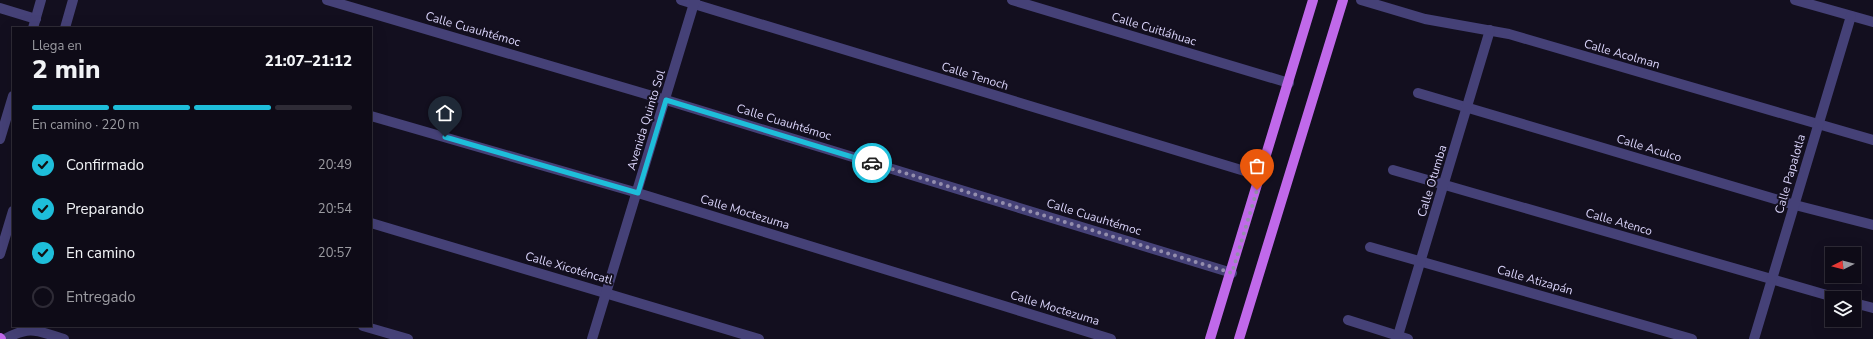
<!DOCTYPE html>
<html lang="es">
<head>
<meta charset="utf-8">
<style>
  body { margin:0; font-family:"Nunito Sans",sans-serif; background:#171420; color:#f1f3f6; height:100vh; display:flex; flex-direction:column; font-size:15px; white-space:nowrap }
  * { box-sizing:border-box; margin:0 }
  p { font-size:13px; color:#9b9ba1 }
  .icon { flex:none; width:22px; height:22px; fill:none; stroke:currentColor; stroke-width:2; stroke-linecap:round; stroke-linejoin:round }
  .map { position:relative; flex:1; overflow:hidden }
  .side { position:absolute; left:12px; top:27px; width:360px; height:300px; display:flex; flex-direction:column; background:#0e0b17; border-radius:0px; box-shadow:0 4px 16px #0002,0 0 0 1px #2e2b36 }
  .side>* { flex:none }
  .needle { width:26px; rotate:264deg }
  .fabs { position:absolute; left:1825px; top:247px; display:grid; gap:8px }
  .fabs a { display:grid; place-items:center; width:36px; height:36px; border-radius:0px; background:#0e0b17; box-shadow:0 4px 16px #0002,0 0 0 1px #2e2b36; font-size:20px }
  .pin { position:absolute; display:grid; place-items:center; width:34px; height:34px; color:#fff; margin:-41px -17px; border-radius:50% 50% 50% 0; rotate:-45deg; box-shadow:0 0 4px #0007 }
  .pin .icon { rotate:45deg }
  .courier { position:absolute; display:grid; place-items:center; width:40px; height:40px; margin:-20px; border:3px solid #1ebeda; border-radius:50%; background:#fff; color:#222; box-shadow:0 1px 5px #0007 }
  .overview em { font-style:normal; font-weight:800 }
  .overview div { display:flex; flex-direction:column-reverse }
  .overview { display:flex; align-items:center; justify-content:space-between; height:68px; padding:0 20px }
  h1 { font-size:26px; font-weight:800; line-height:30px }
  .bar { display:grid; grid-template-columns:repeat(4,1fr); gap:6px 4px; align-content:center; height:48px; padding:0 20px }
  .bar i { height:5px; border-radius:3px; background:#2e2b36 }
  .bar .selected { background:#1ebeda }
  .bar p { grid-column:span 4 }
  ol { padding:0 20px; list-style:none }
  li { display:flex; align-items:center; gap:12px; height:44px }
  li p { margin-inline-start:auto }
  li .icon { padding:4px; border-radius:50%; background:#1ebeda; color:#111; stroke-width:4 }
  li:last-child { color:#9b9ba1 }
  li i { width:22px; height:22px; border:2px solid #2e2b36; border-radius:50% }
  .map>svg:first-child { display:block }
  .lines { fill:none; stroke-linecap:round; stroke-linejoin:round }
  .minor { stroke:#454177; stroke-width:10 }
  .major { stroke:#c069ea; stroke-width:10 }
  .done { stroke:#948ead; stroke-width:4; stroke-dasharray:0 7.2 }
  .route { stroke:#1ebeda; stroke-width:5 }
  .labels { text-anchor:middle; stroke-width:4; stroke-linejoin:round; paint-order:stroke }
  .street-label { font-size:12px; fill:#d9d3f9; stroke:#130f1f }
</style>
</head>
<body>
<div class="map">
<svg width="1873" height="339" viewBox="0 0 1873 339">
  <rect width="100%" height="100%" fill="#130f1f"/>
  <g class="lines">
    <g class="minor">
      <polyline points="327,0 666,100 1232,273"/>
      <polyline points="681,0 1261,176"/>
      <polyline points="1012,0 1289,83"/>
      <polyline points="1361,0 1425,19 1509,34 1873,140"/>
      <polyline points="1795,0 1873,22"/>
      <polyline points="0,8 36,19"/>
      <polyline points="33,28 41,0"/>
      <polyline points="65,28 73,0"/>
      <polyline points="1418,93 1795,205 1873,225"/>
      <polyline points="371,116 638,193 1111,339"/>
      <polyline points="0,139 13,96"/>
      <polyline points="1393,170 1837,298"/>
      <polyline points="371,223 759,339"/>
      <polyline points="1370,247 1692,339"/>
      <polyline points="0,254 13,211"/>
      <polyline points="1854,303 1873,308"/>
      <polyline points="1348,320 1408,339"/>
      <polyline points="363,326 408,339"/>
      <path d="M5,339C31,325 37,331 64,339"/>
      <polyline points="592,339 695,0"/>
      <polyline points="1397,339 1490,30"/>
      <polyline points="1754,339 1851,16"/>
    </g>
    <g class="major">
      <polyline points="0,338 1,339"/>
      <polyline points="1210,339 1313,0"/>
      <polyline points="1239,339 1343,0"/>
    </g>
  </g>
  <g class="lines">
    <polyline class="done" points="872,163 1232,273 1257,190"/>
    <polyline class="route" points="445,137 638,193 666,100 872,163"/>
  </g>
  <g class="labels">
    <g class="street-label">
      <text transform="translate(473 29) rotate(16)" y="4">Calle Cuauhtémoc</text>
      <text transform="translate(1154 29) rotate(17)" y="4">Calle Cuitláhuac</text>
      <text transform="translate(1622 54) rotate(16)" y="4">Calle Acolman</text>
      <text transform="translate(975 76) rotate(17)" y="4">Calle Tenoch</text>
      <text transform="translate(646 120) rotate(-73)" y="4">Avenida Quinto Sol</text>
      <text transform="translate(784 122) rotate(17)" y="4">Calle Cuauhtémoc</text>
      <text transform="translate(1649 148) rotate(17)" y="4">Calle Aculco</text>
      <text transform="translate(1790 174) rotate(-74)" y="4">Calle Papalotla</text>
      <text transform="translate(1432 181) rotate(-73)" y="4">Calle Otumba</text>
      <text transform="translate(745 212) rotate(17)" y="4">Calle Moctezuma</text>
      <text transform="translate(1094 217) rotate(17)" y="4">Calle Cuauhtémoc</text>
      <text transform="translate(1619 222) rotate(16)" y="4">Calle Atenco</text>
      <text transform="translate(569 268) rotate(16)" y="4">Calle Xicoténcatl</text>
      <text transform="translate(1535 280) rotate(16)" y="4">Calle Atizapán</text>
      <text transform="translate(1055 308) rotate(17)" y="4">Calle Moctezuma</text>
    </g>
  </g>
</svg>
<div class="fabs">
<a><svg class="needle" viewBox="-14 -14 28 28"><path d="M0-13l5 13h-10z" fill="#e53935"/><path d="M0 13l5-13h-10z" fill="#9b9ba1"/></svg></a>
<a><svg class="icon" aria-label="layers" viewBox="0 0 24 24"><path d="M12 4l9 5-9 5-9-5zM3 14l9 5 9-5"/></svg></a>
</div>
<div class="pin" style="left:1257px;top:190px;background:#ea580c"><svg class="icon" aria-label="bag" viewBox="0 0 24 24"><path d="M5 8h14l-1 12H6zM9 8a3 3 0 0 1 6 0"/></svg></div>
<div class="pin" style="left:445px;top:137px;background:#1f2937"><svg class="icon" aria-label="home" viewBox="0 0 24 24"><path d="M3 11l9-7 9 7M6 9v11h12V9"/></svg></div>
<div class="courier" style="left:872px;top:163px"><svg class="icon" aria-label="car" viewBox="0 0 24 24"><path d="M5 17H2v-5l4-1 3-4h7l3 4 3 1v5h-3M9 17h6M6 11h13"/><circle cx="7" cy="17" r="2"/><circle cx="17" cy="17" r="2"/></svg></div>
<section class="side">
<div class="overview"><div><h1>2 min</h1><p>Llega en</p></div><em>21:07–21:12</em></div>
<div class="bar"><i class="selected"></i><i class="selected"></i><i class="selected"></i><i></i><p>En camino · 220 m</p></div>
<ol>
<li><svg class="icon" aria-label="check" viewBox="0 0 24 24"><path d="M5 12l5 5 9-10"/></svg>Confirmado<p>20:49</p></li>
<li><svg class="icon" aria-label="check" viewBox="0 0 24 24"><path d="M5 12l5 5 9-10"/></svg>Preparando<p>20:54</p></li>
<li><svg class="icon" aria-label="check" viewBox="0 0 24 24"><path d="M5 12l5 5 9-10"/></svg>En camino<p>20:57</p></li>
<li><i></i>Entregado</li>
</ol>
</section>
</div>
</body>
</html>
